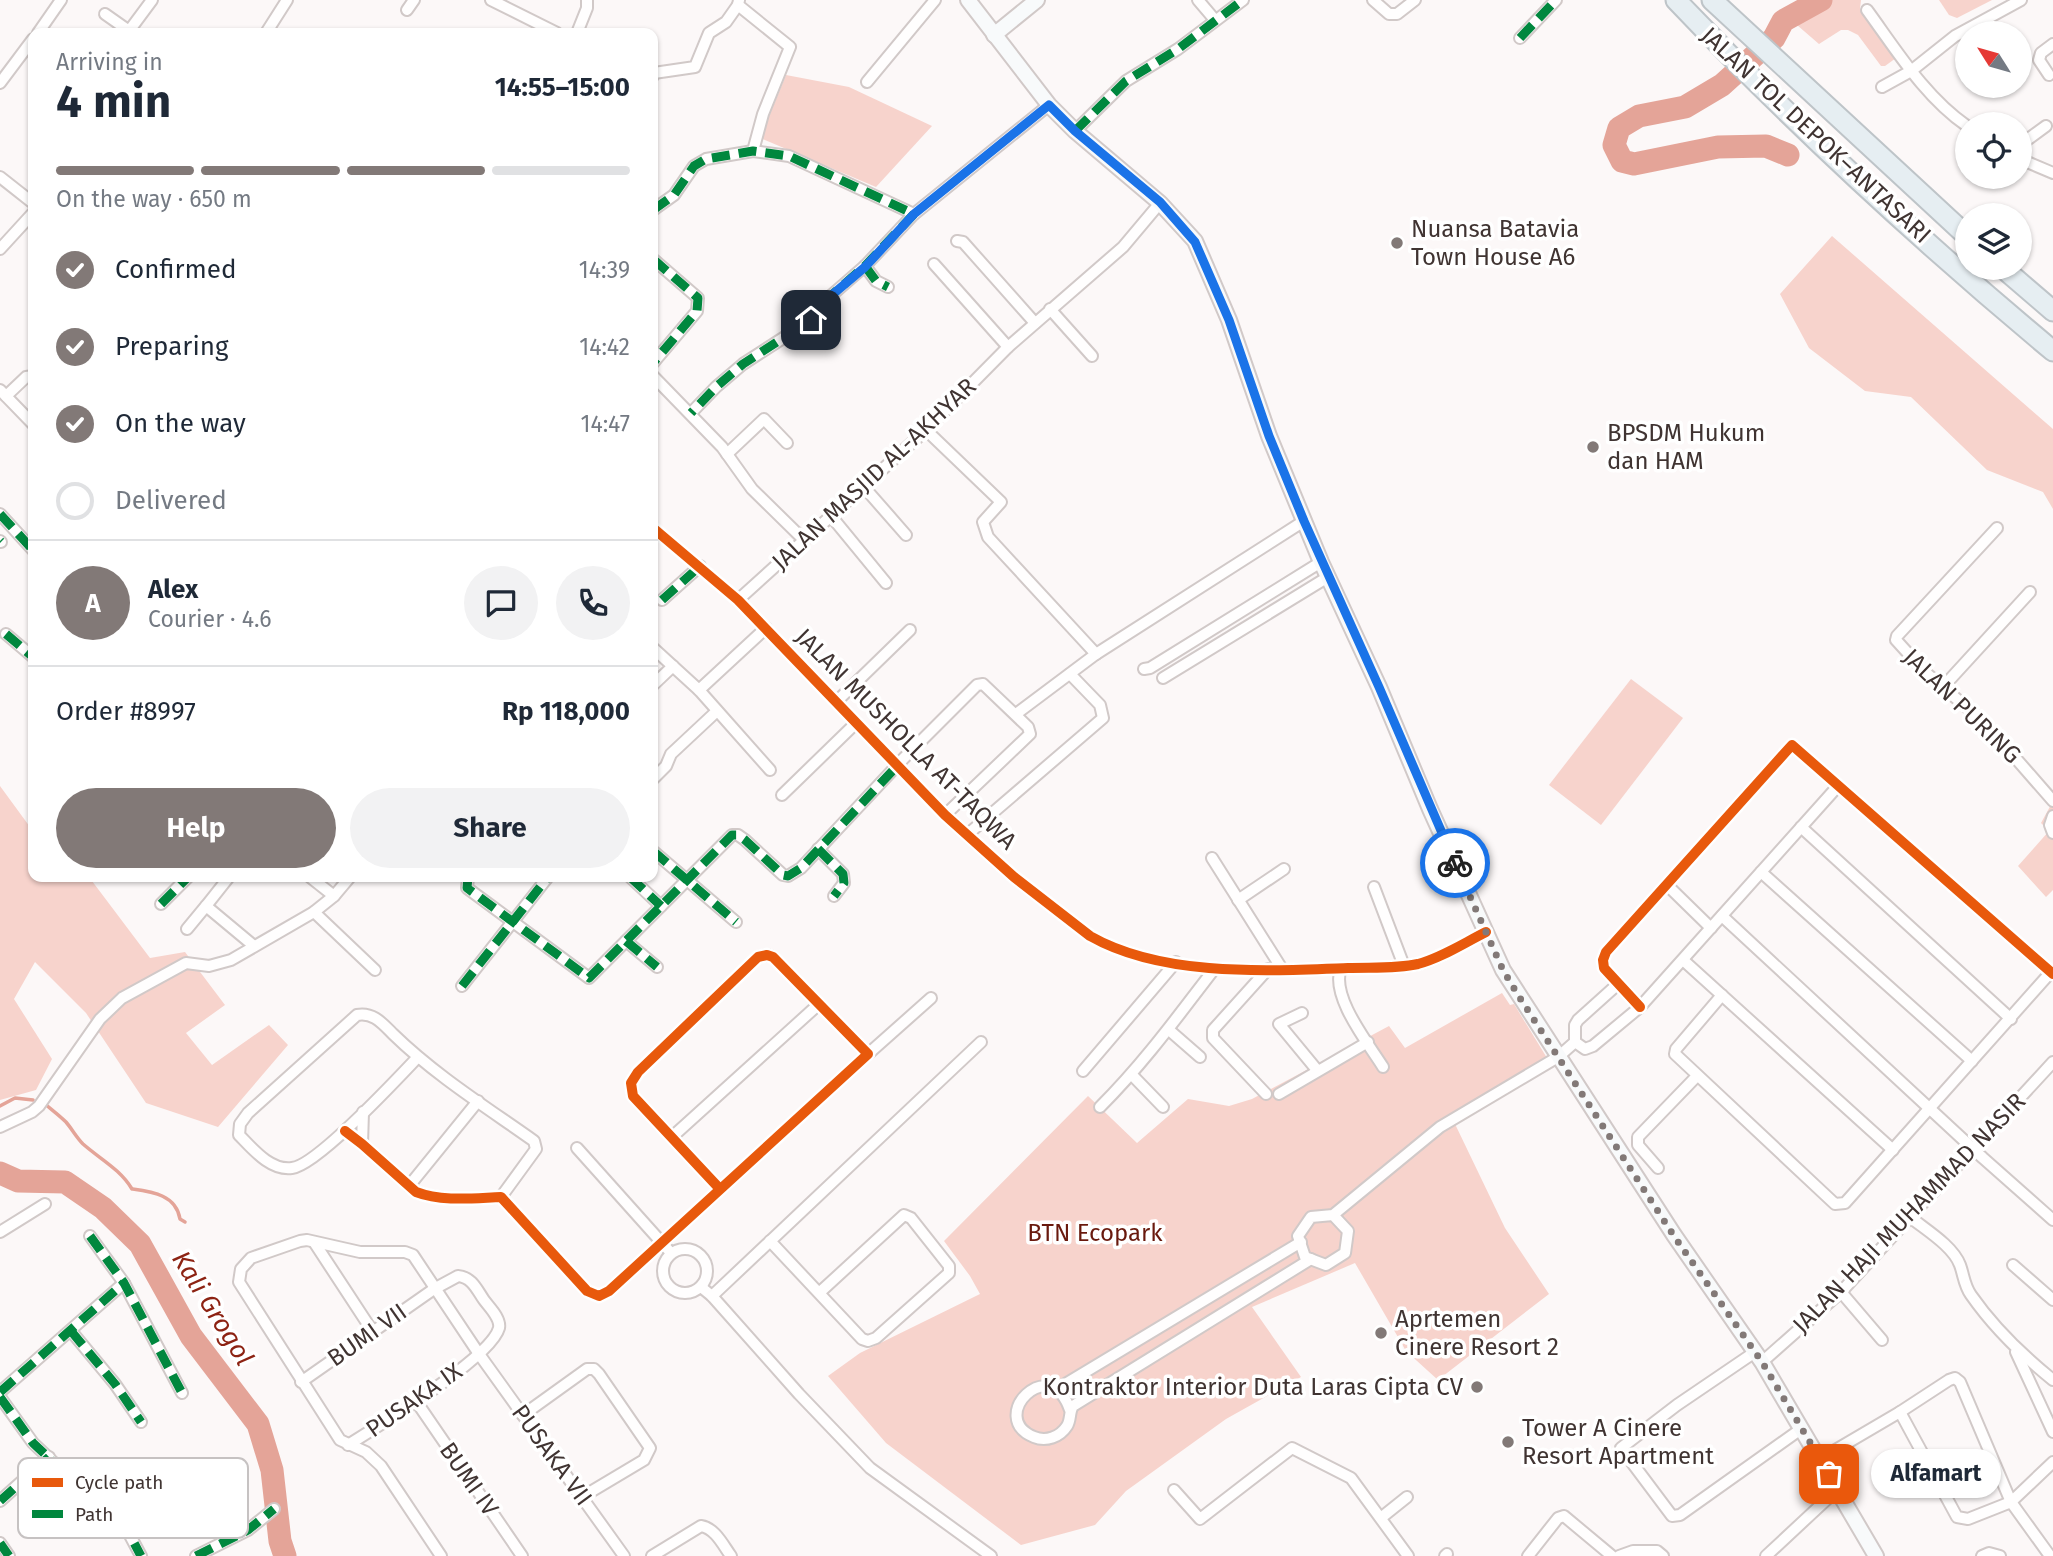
<!DOCTYPE html>
<html lang="en">
<head>
<meta charset="utf-8">
<style>
  body { margin:0; font-family:"Fira Sans",sans-serif; background:#f2f2f3; color:#1f2937; height:100vh; display:flex; flex-direction:column; font-size:26px; white-space:nowrap }
  * { box-sizing:border-box; margin:0 }
  p { font-size:23px; color:#747a83 }
  .icon { flex:none; width:38px; height:38px; fill:none; stroke:currentColor; stroke-width:2; stroke-linecap:round; stroke-linejoin:round }
  .map { position:relative; flex:1; overflow:hidden }
  .panel { position:absolute; left:28px; top:28px; width:630px; height:854px; display:flex; flex-direction:column; background:#fff; border-radius:14px; box-shadow:0 2px 5px #0004 }
  .panel>* { flex:none }
  .needle { width:46px; rotate:307deg }
  .buttons { position:absolute; left:1955px; top:21px; display:grid; gap:14px }
  .buttons a { display:grid; place-items:center; width:77px; height:77px; border-radius:50%; background:#fff; box-shadow:0 2px 5px #0004; font-size:35px }
  .pin { position:absolute; display:grid; place-items:center; width:60px; height:60px; color:#fff; margin:-30px; border-radius:14px; box-shadow:0 4px 10px #0006 }
  .courier { position:absolute; display:grid; place-items:center; width:70px; height:70px; margin:-35px; border:5px solid #1a73e8; border-radius:50%; background:#fff; color:#222; box-shadow:0 2px 9px #0007 }
  .bubble { position:absolute; height:49px; border-radius:24px; background:#fff; box-shadow:0 2px 5px #0004; font-size:23px; font-weight:700; line-height:49px; text-align:center }
  .headline em { font-style:normal; font-weight:700 }
  .headline div { display:flex; flex-direction:column-reverse }
  .headline { display:flex; align-items:center; justify-content:space-between; height:119px; padding:0 28px }
  h1 { font-size:46px; font-weight:700; line-height:52px }
  .bar { display:grid; grid-template-columns:repeat(4,1fr); gap:10px 7px; align-content:center; height:84px; padding:0 28px }
  .bar i { height:9px; border-radius:5px; background:#e0e1e3 }
  .bar .on { background:#827977 }
  .bar p { grid-column:span 4 }
  .line { display:flex; align-items:center; gap:18px; padding:0 28px; border-top:2px solid #e0e1e3 }
  .line div { flex:1 }
  .round { display:grid; place-items:center; flex:none; width:74px; height:74px; border-radius:37px; background:#f2f2f3 }
  ol { padding:0 28px; list-style:none }
  li { display:flex; align-items:center; gap:21px; height:77px }
  li p { margin-inline-start:auto }
  li .icon { padding:7px; border-radius:50%; background:#827977; color:#fff; stroke-width:4 }
  li:last-child { color:#747a83 }
  li i { width:38px; height:38px; border:4px solid #e0e1e3; border-radius:50% }
  .cta { display:flex; gap:14px; margin-top:auto; padding:14px 28px }
  .cta a { flex:1; height:80px; border-radius:42px; background:#827977; color:#fff; font-size:28px; font-weight:700; line-height:80px; text-align:center }
  .cta a+a { background:#f2f2f3; color:#1f2937 }
  .map>svg:first-child { display:block }
  .green { fill:#f7d3cc }
  .lines { fill:none; stroke-linecap:round; stroke-linejoin:round }
  .stream { stroke:#e4a498; stroke-width:3.5 }
  .river { stroke:#e4a498; stroke-width:23 }
  .street-casing { stroke:#d1c9c8; stroke-width:14 }
  .secondary-casing { stroke:#d1c9c8; stroke-width:18 }
  .highway-casing { stroke:#bec4c8; stroke-width:23 }
  .street { stroke:#fffefe; stroke-width:10 }
  .secondary { stroke:#f8fafb; stroke-width:14 }
  .highway { stroke:#e6eef2; stroke-width:19 }
  .quiet { stroke:#00873e; stroke-width:9; stroke-dasharray:18 9; stroke-linecap:butt }
  .cycleway-casing { stroke:#fff; stroke-width:15 }
  .cycleway { stroke:#e8590c; stroke-width:10 }
  .done { stroke:#827977; stroke-width:7; stroke-dasharray:0 12.6 }
  .route { stroke:#1a73e8; stroke-width:9 }
  .poi-dot { fill:#827977; stroke:#fff; stroke-width:2.5 }
  .labels { text-anchor:middle; stroke-width:7; stroke-linejoin:round; paint-order:stroke }
  .street-label { font-size:24px; fill:#403432; stroke:#fff }
  .poi-label { font-size:24px; fill:#403432; stroke:#fff; text-anchor:start }
  .park-label { font-size:24px; fill:#69190d; stroke:#fff }
  .water-label { font-size:26px; font-style:italic; fill:#8d2313; stroke:#fff }
  .key { fill:#fff; stroke:#c6c2c2; stroke-width:2 }
  .key-label { font-size:19px; fill:#403432 }
</style>
</head>
<body>
<div class="map">
<svg width="2053" height="1556" viewBox="0 0 2053 1556">
  <rect width="100%" height="100%" fill="#fcf8f8"/>
  <g class="green">
    <polygon points="1827,0 1861,0 1860,9 1897,52 1896,58 1885,66 1881,66 1858,35 1848,30 1841,30 1819,44 1797,25 1798,16"/>
    <polygon points="1939,0 1992,0 1957,18 1949,15"/>
    <polygon points="786,75 849,87 932,126 876,187 760,138"/>
    <polygon points="1832,236 2053,429 2053,509 2043,492 1987,470 1911,397 1865,391 1809,348 1780,294"/>
    <polygon points="1631,679 1683,718 1601,825 1549,785"/>
    <polygon points="0,786 30,827 33,827 33,877 89,877 150,958 185,952 225,1005 186,1033 212,1065 269,1025 288,1045 218,1127 146,1103 86,1013 35,962 14,999 52,1059 36,1090 0,1100"/>
    <polygon points="2053,801 2053,890 2046,897 2018,866 2049,831 2041,823"/>
    <polygon points="1502,993 1510,1005 1514,1004 1547,1058 1455,1124 1505,1228 1549,1294 1438,1380 1406,1351 1355,1263 1252,1307 1301,1377 1226,1419 1126,1491 1095,1525 1021,1545 886,1443 828,1376 860,1353 980,1294 970,1276 944,1241 1088,1096 1137,1143 1188,1099 1229,1106 1252,1099 1389,1026 1405,1048"/>
  </g>
  <g class="lines">
    <g class="stream">
      <path d="M45,1104C52,1110 59,1115 66,1122C72,1129 76,1137 83,1144C100,1159 120,1169 132,1189C153,1192 176,1195 180,1219L185,1222"/>
      <polyline points="0,1106 15,1098 33,1100"/>
    </g>
    <g class="river">
      <polyline points="1788,155 1766,146 1718,147 1634,164 1622,161 1614,145 1619,128 1639,116 1685,107 1722,85 1774,38 1783,21 1821,0"/>
      <polyline points="0,1173 18,1181 65,1182 103,1208 140,1244 191,1336 258,1424 272,1470 280,1541 285,1556"/>
    </g>
    <g class="street-casing">
      <g id="street">
        <polyline points="491,0 557,33"/>
        <polyline points="739,0 738,5 790,47 763,114 753,151"/>
        <polyline points="1198,0 1215,20"/>
        <polyline points="1373,0 1389,14 1397,14 1415,0"/>
        <polyline points="407,10 414,0"/>
        <path d="M1867,10C1897,51 1925,97 1967,126"/>
        <polyline points="105,14 132,33"/>
        <polyline points="129,31 152,0"/>
        <polyline points="38,33 61,0"/>
        <polyline points="266,33 287,0"/>
        <polyline points="577,33 587,8 587,0"/>
        <polyline points="1520,38 1556,0"/>
        <polyline points="2049,75 2039,60 2041,53 2053,44"/>
        <polyline points="653,76 654,73 695,67 709,33 726,22 738,5"/>
        <polyline points="867,82 935,0"/>
        <polyline points="0,83 33,39"/>
        <polyline points="1882,87 1911,71 1955,36 2021,0"/>
        <polyline points="1075,131 1126,81 1178,49 1243,0"/>
        <polyline points="2020,145 2046,126"/>
        <polyline points="2020,159 2053,173"/>
        <polyline points="0,177 33,203"/>
        <polyline points="653,210 674,195 694,166 706,159 753,151 789,156 914,214"/>
        <polyline points="957,241 963,242 1035,323"/>
        <polyline points="0,249 33,213"/>
        <polyline points="653,259 698,298 697,311 653,363"/>
        <polyline points="934,264 1008,347"/>
        <polyline points="865,266 876,281 888,287"/>
        <polyline points="1050,309 1092,356"/>
        <polyline points="653,376 722,447 752,489 803,539"/>
        <polyline points="0,390 33,424"/>
        <polyline points="6,396 26,377 33,376"/>
        <polyline points="691,413 716,387 743,364 811,320 826,300 865,266 914,214 1049,105"/>
        <polyline points="926,430 1001,502 983,522 988,537 1096,654"/>
        <polyline points="727,454 764,419 787,443"/>
        <polyline points="864,487 906,535"/>
        <polyline points="0,514 33,550"/>
        <polyline points="831,516 886,583"/>
        <path d="M653,528L738,600L945,815L1014,877L1090,936C1162,977 1266,971 1348,968C1370,967 1396,969 1418,964C1441,958 1464,943 1486,932"/>
        <polyline points="1997,528 1897,636 1896,640 1925,672 1984,722 2053,801"/>
        <polyline points="0,541 1,542"/>
        <polyline points="662,600 700,566"/>
        <polyline points="738,600 926,430 1008,347 1123,247 1160,203"/>
        <polyline points="6,634 33,657"/>
        <polyline points="653,648 699,690 770,770"/>
        <polyline points="1144,669 1150,668 1321,562"/>
        <polyline points="1163,678 1328,577"/>
        <polyline points="653,685 673,666"/>
        <polyline points="1943,687 2030,592"/>
        <polyline points="699,690 766,628"/>
        <polyline points="836,702 910,630"/>
        <polyline points="1016,714 1096,654 1304,521"/>
        <polyline points="653,779 666,766 671,754 717,711"/>
        <polyline points="782,795 856,723"/>
        <polyline points="2053,816 2050,825 2053,833"/>
        <polyline points="1801,827 2011,1019"/>
        <polyline points="968,834 1103,718 1100,705 1070,674"/>
        <polyline points="818,849 843,874 844,883 834,896"/>
        <polyline points="653,851 736,922"/>
        <polyline points="1212,858 1282,969"/>
        <polyline points="1761,872 1972,1061"/>
        <polyline points="310,877 334,896"/>
        <polyline points="468,877 467,888 589,978 732,835 738,835 745,840 783,875 788,876 801,868 904,758 977,685 983,684 1028,727 1030,734 945,815"/>
        <polyline points="630,877 661,906"/>
        <polyline points="1667,885 1711,928"/>
        <polyline points="1374,887 1404,966"/>
        <polyline points="1238,900 1284,869"/>
        <polyline points="161,904 188,877"/>
        <polyline points="206,906 229,877"/>
        <polyline points="314,912 375,970"/>
        <polyline points="1722,916 1983,1158 2053,1220"/>
        <polyline points="187,929 206,906 254,946"/>
        <polyline points="626,941 657,967"/>
        <polyline points="1683,960 1893,1150"/>
        <path d="M1341,968C1330,996 1368,1043 1383,1067"/>
        <polyline points="462,986 548,877"/>
        <polyline points="1722,995 1676,1049 1675,1054 1835,1204 1845,1203 2051,972"/>
        <polyline points="1640,1007 1604,968 1603,960 1606,952 1792,745 2053,974"/>
        <polyline points="1302,1013 1279,1024 1317,1070"/>
        <polyline points="1169,1030 1200,1057"/>
        <polyline points="1575,1042 1585,1049 1593,1046 1640,1007 1838,786"/>
        <polyline points="1575,1042 1575,1025 1578,1020 1618,984"/>
        <polyline points="868,1054 931,998"/>
        <path d="M417,1058C397,1079 317,1165 292,1168C270,1171 252,1148 239,1135L240,1124L248,1113L357,1015C373,1012 382,1023 393,1034C435,1075 486,1107 534,1141L536,1149L501,1197"/>
        <polyline points="1083,1071 1176,962"/>
        <polyline points="1132,1075 1163,1107"/>
        <polyline points="1266,1094 1213,1038 1213,1030 1268,969"/>
        <polyline points="1279,1094 1368,1042"/>
        <path d="M1100,1107C1144,1063 1178,1016 1215,968"/>
        <polyline points="0,1127 32,1112 39,1106 100,1019 122,998 186,963 209,966 231,960 314,912 334,896 350,877"/>
        <path d="M345,1131L362,1144L416,1192C442,1202 474,1198 501,1197L587,1291L599,1296L609,1291L868,1054L773,957L767,955L758,957L638,1072L631,1083L633,1096L719,1188"/>
        <polyline points="672,1137 819,1004"/>
        <polyline points="362,1144 363,1112"/>
        <polyline points="577,1148 671,1253"/>
        <polyline points="1658,1168 1638,1145 1638,1137 1696,1077"/>
        <polyline points="409,1186 478,1101"/>
        <polyline points="1333,1215 1348,1231 1345,1253 1326,1265 1305,1257 1298,1236 1311,1217 1333,1215 1440,1127 1558,1057 1575,1042"/>
        <path d="M1910,1217C1926,1230 1953,1246 1960,1265C1964,1276 1964,1285 1971,1295C1994,1328 2022,1355 2053,1380"/>
        <polyline points="0,1232 45,1204"/>
        <polyline points="90,1236 124,1283 182,1393"/>
        <polyline points="770,1241 862,1339 868,1341 876,1338 949,1273 949,1266 911,1218 904,1215 819,1293"/>
        <polyline points="314,1242 373,1332"/>
        <circle cx="685" cy="1271" r="22"/>
        <polyline points="2013,1265 2053,1300"/>
        <polyline points="701,1287 712,1296 799,1394 870,1468 991,1556"/>
        <polyline points="1841,1292 1882,1340"/>
        <polyline points="712,1296 981,1042"/>
        <polyline points="71,1331 115,1384 141,1422"/>
        <polyline points="1755,1352 1677,1405 1621,1448 1672,1516 1680,1515 1801,1429"/>
        <polyline points="2016,1352 2053,1432"/>
        <polyline points="1762,1362 1841,1292 2053,1062"/>
        <path d="M301,1382L434,1289L458,1276C472,1277 477,1290 484,1300C489,1307 501,1318 499,1328C491,1358 378,1426 348,1445"/>
        <polyline points="1057,1389 1301,1242"/>
        <polyline points="0,1392 124,1283"/>
        <polyline points="0,1397 33,1443 68,1476 84,1501 90,1502 102,1494 109,1496 141,1556"/>
        <polyline points="416,1401 522,1556"/>
        <path d="M1070,1410C1050,1351 986,1418 1034,1437C1046,1442 1060,1437 1067,1426C1071,1420 1069,1412 1073,1406L1311,1259"/>
        <polyline points="1900,1412 1949,1380 1955,1378 1960,1382 2011,1502 2050,1556"/>
        <polyline points="523,1415 587,1369 594,1369 599,1374 650,1448 644,1460 582,1497"/>
        <polyline points="1820,1459 1900,1412 1957,1517 1968,1519 2011,1502 2053,1462"/>
        <polyline points="1174,1490 1200,1519 1292,1448 1351,1478 1408,1556"/>
        <polyline points="0,1501 49,1457"/>
        <polyline points="1382,1517 1407,1497"/>
        <polyline points="0,1543 9,1556"/>
        <polyline points="196,1556 248,1530 274,1509"/>
        <polyline points="441,1556 381,1466 366,1452 340,1440 239,1282 241,1269 251,1258 300,1241 307,1240 360,1252 405,1252 413,1255 479,1354 624,1556"/>
        <path d="M652,1556L701,1526C715,1528 723,1545 731,1556"/>
        <polyline points="1445,1556 1447,1554"/>
        <polyline points="1528,1556 1558,1518 1564,1516 1612,1556"/>
        <polyline points="1619,1556 1633,1551 1657,1551 1663,1556"/>
        <polyline points="1766,1556 1838,1489"/>
        <polyline points="1982,1556 1989,1553 2000,1556"/>
      </g>
    </g>
    <g class="secondary-casing">
      <g id="secondary">
        <polyline points="968,0 1049,105 1075,131 1160,203 1195,241 1229,320 1269,436 1321,562 1379,687 1430,809 1503,970 1674,1235 1762,1362 1876,1556"/>
        <polyline points="994,35 1037,0"/>
      </g>
    </g>
    <g class="highway-casing">
      <g id="highway">
        <path d="M1676,0C1794,124 1921,241 2053,351"/>
        <polyline points="1712,0 1967,236"/>
        <polyline points="2003,268 2053,311"/>
      </g>
    </g>
    <use href="#street" class="street"/>
    <use href="#secondary" class="secondary"/>
    <use href="#highway" class="highway"/>
    <g class="quiet">
      <polyline points="1520,38 1556,0"/>
      <polyline points="1075,131 1126,81 1178,49 1243,0"/>
      <polyline points="653,210 674,195 694,166 706,159 753,151 789,156 914,214 865,266 826,300 811,320 743,364 716,387 691,413"/>
      <polyline points="653,259 698,298 697,311 653,363"/>
      <polyline points="865,266 876,281 888,287"/>
      <polyline points="0,514 33,550"/>
      <polyline points="0,541 1,542"/>
      <polyline points="662,600 700,566"/>
      <polyline points="6,634 33,657"/>
      <polyline points="818,849 843,874 844,883 834,896"/>
      <polyline points="653,851 736,922"/>
      <polyline points="468,877 467,888 589,978 732,835 738,835 745,840 783,875 788,876 801,868 897,766"/>
      <polyline points="630,877 661,906"/>
      <polyline points="161,904 188,877"/>
      <polyline points="626,941 657,967"/>
      <polyline points="462,986 548,877"/>
      <polyline points="90,1236 124,1283 182,1393"/>
      <polyline points="71,1331 115,1384 141,1422"/>
      <polyline points="0,1392 124,1283"/>
      <polyline points="0,1397 33,1443 68,1476 84,1501 90,1502 102,1494 109,1496 141,1556"/>
      <polyline points="0,1501 49,1457"/>
      <polyline points="0,1543 9,1556"/>
      <polyline points="196,1556 248,1530 274,1509"/>
    </g>
    <g class="cycleway-casing">
      <g id="cycleway">
        <path d="M653,528L738,600L945,815L1014,877L1090,936C1162,977 1266,971 1348,968C1370,967 1396,969 1418,964C1441,958 1464,943 1486,932"/>
        <polyline points="1640,1007 1604,968 1603,960 1606,952 1792,745 2053,974"/>
        <path d="M345,1131L362,1144L416,1192C442,1202 474,1198 501,1197L587,1291L599,1296L609,1291L868,1054L773,957L767,955L758,957L638,1072L631,1083L633,1096L719,1188"/>
      </g>
    </g>
    <use href="#cycleway" class="cycleway"/>
  </g>
  <g class="lines">
    <polyline class="done" points="1455,863 1503,970 1518,995 1674,1236 1762,1362 1829,1474"/>
    <polyline class="route" points="811,320 826,300 865,267 914,214 1049,105 1075,131 1160,202 1195,242 1229,320 1269,436 1304,521 1379,687 1455,863"/>
  </g>
  <g class="poi-dot">
    <circle cx="1397" cy="243" r="7"/>
    <circle cx="1593" cy="447" r="7"/>
    <circle cx="1381" cy="1333" r="7"/>
    <circle cx="1477" cy="1387" r="7"/>
    <circle cx="1508" cy="1442" r="7"/>
  </g>
  <g class="labels">
    <g class="street-label">
      <text transform="translate(1816 135) rotate(43)" y="8">JALAN TOL DEPOK–ANTASARI</text>
      <text transform="translate(874 474) rotate(-43)" y="8">JALAN MASJID AL-AKHYAR</text>
      <text transform="translate(1962 706) rotate(44)" y="8">JALAN PURING</text>
      <text transform="translate(906 739) rotate(45)" y="8">JALAN MUSHOLLA AT-TAQWA</text>
      <text transform="translate(1909 1213) rotate(-46)" y="8">JALAN HAJI MUHAMMAD NASIR</text>
      <text transform="translate(367 1335) rotate(-35)" y="8">BUMI VII</text>
      <text transform="translate(414 1400) rotate(-35)" y="8">PUSAKA IX</text>
      <text transform="translate(552 1455) rotate(54)" y="8">PUSAKA VII</text>
      <text transform="translate(469 1479) rotate(55)" y="8">BUMI IV</text>
    </g>
    <g class="poi-label">
      <text x="1411" y="237">Nuansa Batavia<tspan x="1411" dy="28">Town House A6</tspan></text>
      <text x="1607" y="441">BPSDM Hukum<tspan x="1607" dy="28">dan HAM</tspan></text>
      <text x="1395" y="1327">Aprtemen<tspan x="1395" dy="28">Cinere Resort 2</tspan></text>
      <text x="1463" y="1395" text-anchor="end">Kontraktor Interior Duta Laras Cipta CV</text>
      <text x="1522" y="1436">Tower A Cinere<tspan x="1522" dy="28">Resort Apartment</tspan></text>
    </g>
    <g class="park-label">
      <text x="1095" y="1241">BTN Ecopark</text>
    </g>
    <g class="water-label">
      <text transform="translate(213 1308) rotate(58)" y="9">Kali Grogol</text>
    </g>
  </g>
  <rect x="18" y="1458" width="230" height="80" rx="10" class="key"/>
  <rect x="32" y="1478" width="31" height="9" fill="#e8590c"/>
  <rect x="32" y="1510" width="31" height="8" fill="#00873e"/>
  <g class="key-label">
    <text x="75" y="1489">Cycle path</text>
    <text x="75" y="1521">Path</text>
  </g>
</svg>
<div class="buttons">
<a><svg class="needle" viewBox="-14 -14 28 28"><path d="M0-13l5 13h-10z" fill="#e53935"/><path d="M0 13l5-13h-10z" fill="#747a83"/></svg></a>
<a><svg class="icon" aria-label="locate" viewBox="0 0 24 24"><circle cx="12" cy="12" r="6"/><path d="M12 2v4M12 18v4M2 12h4M18 12h4"/></svg></a>
<a><svg class="icon" aria-label="layers" viewBox="0 0 24 24"><path d="M12 4l9 5-9 5-9-5zM3 14l9 5 9-5"/></svg></a>
</div>
<div class="pin" style="left:1829px;top:1474px;background:#ea580c"><svg class="icon" aria-label="bag" viewBox="0 0 24 24"><path d="M5 8h14l-1 12H6zM9 8a3 3 0 0 1 6 0"/></svg></div>
<div class="pin" style="left:811px;top:320px;background:#1f2937"><svg class="icon" aria-label="home" viewBox="0 0 24 24"><path d="M3 11l9-7 9 7M6 9v11h12V9"/></svg></div>
<div class="courier" style="left:1455px;top:863px"><svg class="icon" aria-label="bike" viewBox="0 0 24 24"><circle cx="6" cy="16" r="4"/><circle cx="18" cy="16" r="4"/><path d="M6 16l4-8h5l3 8M10 8l3 8H6M13 5h3"/></svg></div>
<div class="bubble" style="left:1871px;top:1449px;width:130px">Alfamart</div>
<section class="panel">
<div class="headline"><div><h1>4 min</h1><p>Arriving in</p></div><em>14:55–15:00</em></div>
<div class="bar"><i class="on"></i><i class="on"></i><i class="on"></i><i></i><p>On the way · 650 m</p></div>
<ol>
<li><svg class="icon" aria-label="check" viewBox="0 0 24 24"><path d="M5 12l5 5 9-10"/></svg>Confirmed<p>14:39</p></li>
<li><svg class="icon" aria-label="check" viewBox="0 0 24 24"><path d="M5 12l5 5 9-10"/></svg>Preparing<p>14:42</p></li>
<li><svg class="icon" aria-label="check" viewBox="0 0 24 24"><path d="M5 12l5 5 9-10"/></svg>On the way<p>14:47</p></li>
<li><i></i>Delivered</li>
</ol>
<div class="line" style="height:126px"><b class="round" style="background:#827977;color:#fff">A</b><div><b>Alex</b><p>Courier · 4.6</p></div><a class="round"><svg class="icon" aria-label="chat" viewBox="0 0 24 24"><path d="M4 5h16v11H9l-5 4z"/></svg></a><a class="round"><svg class="icon" aria-label="phone" viewBox="0 0 24 24"><path d="M5 4h4l2 5-3 2q2 4 5 5l2-3 5 2v4C11 20 4 13 5 4z"/></svg></a></div>
<div class="line" style="height:91px"><div>Order #8997</div><b>Rp 118,000</b></div>
<div class="cta"><a>Help</a><a>Share</a></div>
</section>
</div>
</body>
</html>
